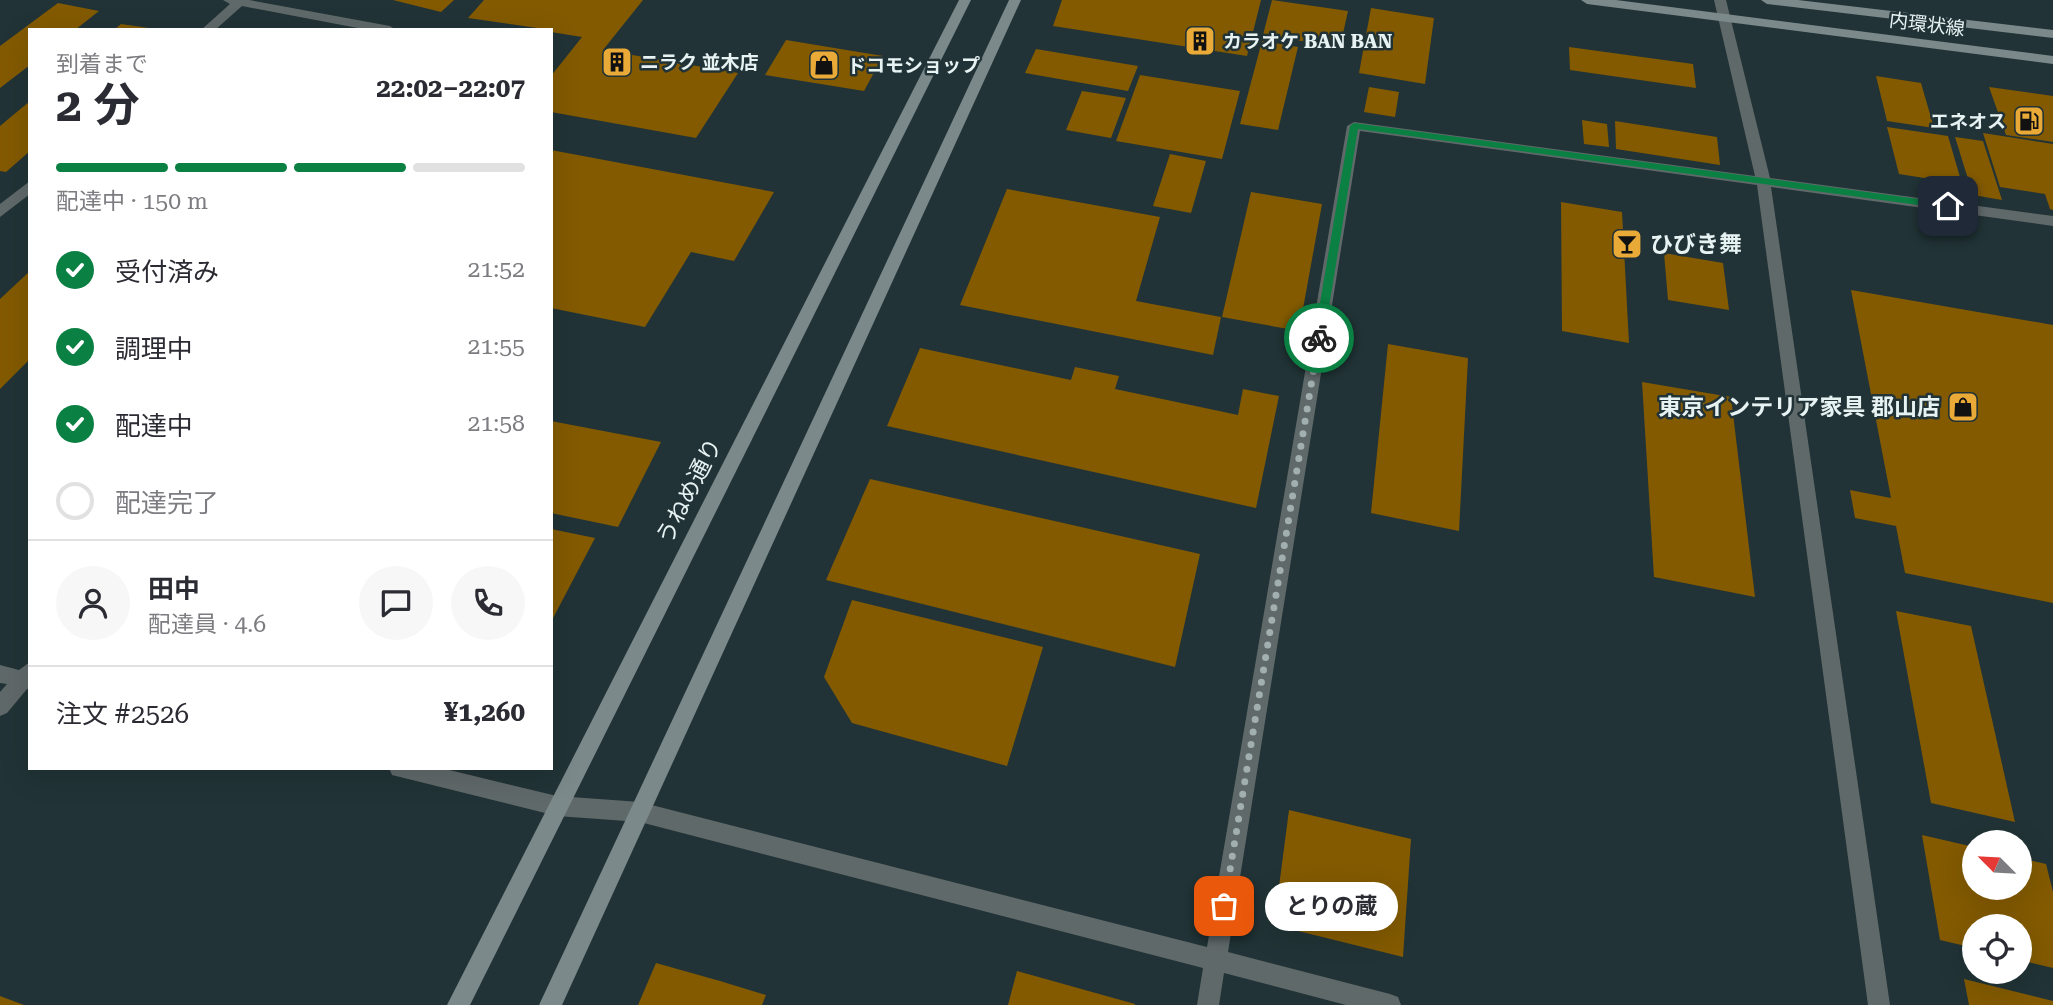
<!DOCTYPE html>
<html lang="ja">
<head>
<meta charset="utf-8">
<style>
  body { margin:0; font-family:"Roboto Serif","Noto Sans JP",serif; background:#f7f7f7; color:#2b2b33; height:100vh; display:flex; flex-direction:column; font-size:26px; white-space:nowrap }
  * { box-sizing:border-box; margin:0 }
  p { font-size:23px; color:#7c7c81 }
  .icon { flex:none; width:38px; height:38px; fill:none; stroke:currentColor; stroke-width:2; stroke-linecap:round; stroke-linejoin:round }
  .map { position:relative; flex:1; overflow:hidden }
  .panel { position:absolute; left:28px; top:28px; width:525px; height:742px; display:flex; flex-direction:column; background:#fff; border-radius:0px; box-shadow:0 7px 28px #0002 }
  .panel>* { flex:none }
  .needle { width:46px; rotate:294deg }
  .tools { position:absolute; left:1962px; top:830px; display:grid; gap:14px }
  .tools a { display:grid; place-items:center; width:70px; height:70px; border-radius:50%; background:#fff; box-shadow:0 7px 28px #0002; font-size:35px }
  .pin { position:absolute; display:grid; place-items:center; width:60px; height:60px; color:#fff; margin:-30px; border-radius:14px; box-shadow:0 4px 10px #0006 }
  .courier { position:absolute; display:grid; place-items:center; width:70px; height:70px; margin:-35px; border:5px solid #0b8043; border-radius:50%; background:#fff; color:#222; box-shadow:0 2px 9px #0007 }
  .bubble { position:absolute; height:49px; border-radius:24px; background:#fff; box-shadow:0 7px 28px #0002; font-size:23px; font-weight:700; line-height:49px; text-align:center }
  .overview em { font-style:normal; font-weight:700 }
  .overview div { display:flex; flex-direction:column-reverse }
  .overview { display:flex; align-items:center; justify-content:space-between; height:119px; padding:0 28px }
  h1 { font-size:46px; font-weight:700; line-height:52px }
  .bar { display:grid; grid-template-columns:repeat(4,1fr); gap:10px 7px; align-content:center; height:84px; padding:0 28px }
  .bar i { height:9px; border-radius:5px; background:#e1e1e2 }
  .bar .active { background:#0b8043 }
  .bar p { grid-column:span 4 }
  .line { display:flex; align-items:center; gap:18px; padding:0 28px; border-top:2px solid #e1e1e2 }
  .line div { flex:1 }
  .round { display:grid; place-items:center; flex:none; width:74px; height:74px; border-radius:37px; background:#f7f7f7 }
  ol { padding:0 28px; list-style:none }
  li { display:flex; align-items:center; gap:21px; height:77px }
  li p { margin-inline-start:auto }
  li .icon { padding:7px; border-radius:50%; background:#0b8043; color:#fff; stroke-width:4 }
  li:last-child { color:#7c7c81 }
  li i { width:38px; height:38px; border:4px solid #e1e1e2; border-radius:50% }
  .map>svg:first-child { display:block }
  .building { fill:#835a00 }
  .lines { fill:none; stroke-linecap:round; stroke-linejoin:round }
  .street { fill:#60696a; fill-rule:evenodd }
  .secondary { fill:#7b898b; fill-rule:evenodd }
  .route { fill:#0b8043 }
  .done { stroke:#a2afb1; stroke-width:7; stroke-dasharray:0 12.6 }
  .labels { text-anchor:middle; stroke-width:5; stroke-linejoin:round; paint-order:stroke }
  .far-street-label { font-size:19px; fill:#e7f2f3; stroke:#213336 }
  .far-poi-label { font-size:19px; font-weight:bold; fill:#e7f2f3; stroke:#213336; text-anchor:start }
  .poi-label { font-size:23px; font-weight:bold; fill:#e7f2f3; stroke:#213336; text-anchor:start }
  .street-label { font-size:23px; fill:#e7f2f3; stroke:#213336 }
</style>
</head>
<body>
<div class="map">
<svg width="2053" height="1005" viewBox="0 0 2053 1005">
  <rect width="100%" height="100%" fill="#213336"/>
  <g class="building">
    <polygon points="393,0 454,0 441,12"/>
    <polygon points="484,0 643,0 603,50 738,73 696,138 551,112 551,76 582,37 551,32 551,30 468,18"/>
    <polygon points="1062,0 1261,0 1247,56 1053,26"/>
    <polygon points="1272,0 1348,11 1340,47 1263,35"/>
    <polygon points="58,3 99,11 75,30 30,30 30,65 0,88 0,46"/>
    <polygon points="1371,8 1434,18 1425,84 1359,73"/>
    <polygon points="121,24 149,28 149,30 114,30"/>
    <polygon points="786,40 883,56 864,91 765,75"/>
    <polygon points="1262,41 1298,47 1278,130 1240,124"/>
    <polygon points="1569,47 1693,64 1696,88 1570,70"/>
    <polygon points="1036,49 1138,66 1128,91 1025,73"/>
    <polygon points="1140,75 1240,91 1222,159 1116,141"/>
    <polygon points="1876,76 1921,83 1934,128 1887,121"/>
    <polygon points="1369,87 1399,92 1395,117 1364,112"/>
    <polygon points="1989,87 2053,96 2053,142 2006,135"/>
    <polygon points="1082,91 1126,98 1111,138 1066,130"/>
    <polygon points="30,101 30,151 6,172 0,171 0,126"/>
    <polygon points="1582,120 1607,124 1609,147 1584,144"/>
    <polygon points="1615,121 1717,137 1720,165 1616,149"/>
    <polygon points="1887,127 1948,136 1962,184 1899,174"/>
    <polygon points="1983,133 2053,144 2053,210 2050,209 2045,194 2000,187"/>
    <polygon points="1955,137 1983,141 2002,200 1973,195"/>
    <polygon points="551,150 774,192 734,261 691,252 645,327 551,308"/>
    <polygon points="1170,154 1206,161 1191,213 1153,206"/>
    <polygon points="1007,189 1160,217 1136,301 1221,317 1213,355 960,305"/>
    <polygon points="1251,192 1322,204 1299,331 1222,317"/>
    <polygon points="1561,202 1622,212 1629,343 1562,331"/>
    <polygon points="1664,253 1723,263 1729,310 1668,300"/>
    <polygon points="30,271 30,359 0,389 0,299"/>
    <polygon points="1851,290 2053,325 2053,603 1905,573 1896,526 1855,518 1850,490 1891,498"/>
    <polygon points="1388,344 1468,358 1459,531 1371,513"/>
    <polygon points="920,348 1071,380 1075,367 1119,376 1115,389 1238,415 1243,389 1279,396 1256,508 887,426"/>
    <polygon points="1642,382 1731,397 1755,597 1654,577"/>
    <polygon points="551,421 661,442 618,527 551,513"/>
    <polygon points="870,479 1200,554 1175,667 826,580"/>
    <polygon points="551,529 595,538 551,622"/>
    <polygon points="852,600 1043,647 1007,766 852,723 824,677"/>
    <polygon points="1896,611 1971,626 2015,822 1931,803"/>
    <polygon points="1289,810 1411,839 1403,957 1274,925"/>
    <polygon points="1922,835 1974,847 1974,887 2020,887 2020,858 2046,864 2053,892 2053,968 2020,960 2020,926 1974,926 1974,948 1940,940"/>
    <polygon points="656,963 720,981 766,995 762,1005 638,1005"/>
    <polygon points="1017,971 1135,1004 1135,1005 1008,1005"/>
    <polygon points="1964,979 2053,1001 2053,1005 1969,1005"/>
    <polygon points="0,996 24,1005 0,1005"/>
  </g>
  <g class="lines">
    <g class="street">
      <polygon points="223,0 249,0 390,26 396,30 368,30 242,6 215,30 201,30 230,4"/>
      <polygon points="1714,0 1726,0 1770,178 2053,216 2053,226 1771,187 1890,1005 1868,1005 1757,185 1360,131 1228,952 1390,994 1398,997 1401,1005 1346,1005 1224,973 1219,1005 1197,1005 1203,968 640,822 557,816 392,775 389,768 441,768 557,796 640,802 1207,947 1347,126 1354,122 1755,176"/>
      <polygon points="30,181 30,194 0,217 0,204"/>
      <polygon points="30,662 30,690 27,689 7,713 0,716 0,692 7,684 0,683 0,665 19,670"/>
    </g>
    <g class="secondary">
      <polygon points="959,0 971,0 470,1005 447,1005"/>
      <polygon points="1009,0 1021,0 562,1005 539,1005"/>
      <polygon points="1581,0 1616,0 2053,56 2053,64 1587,4"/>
      <polygon points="1761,0 1798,0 2053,30 2053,38 1767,4"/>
    </g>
  </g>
  <polygon class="route" points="1354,123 1948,203 1952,206 1948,209 1358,129 1324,338 1319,342 1314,338 1350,126"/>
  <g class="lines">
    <polyline class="done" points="1224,906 1319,338"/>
  </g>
  <defs>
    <g id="building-square" transform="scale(1.575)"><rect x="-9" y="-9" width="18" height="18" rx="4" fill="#eaaa38" stroke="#213336"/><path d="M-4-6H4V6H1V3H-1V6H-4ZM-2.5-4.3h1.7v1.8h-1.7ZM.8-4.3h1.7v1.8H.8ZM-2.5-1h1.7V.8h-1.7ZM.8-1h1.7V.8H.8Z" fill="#111"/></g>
    <g id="shop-square" transform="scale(1.575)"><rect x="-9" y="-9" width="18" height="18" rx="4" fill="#eaaa38" stroke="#213336"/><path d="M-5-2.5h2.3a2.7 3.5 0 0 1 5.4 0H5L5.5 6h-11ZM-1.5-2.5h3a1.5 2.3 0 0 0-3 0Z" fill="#111"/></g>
    <g id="fuel-square" transform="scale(1.575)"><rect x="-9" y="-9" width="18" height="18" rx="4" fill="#eaaa38" stroke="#213336"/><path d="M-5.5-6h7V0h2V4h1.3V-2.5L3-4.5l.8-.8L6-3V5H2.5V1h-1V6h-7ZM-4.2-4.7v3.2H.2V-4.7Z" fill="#111"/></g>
    <g id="bar-square" transform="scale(1.575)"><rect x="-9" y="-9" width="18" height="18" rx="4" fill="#eaaa38" stroke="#213336"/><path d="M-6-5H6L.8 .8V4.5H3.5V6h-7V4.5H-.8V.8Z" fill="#111"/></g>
  </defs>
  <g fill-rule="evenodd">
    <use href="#building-square" x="1200" y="41"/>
    <use href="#building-square" x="617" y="62"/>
    <use href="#shop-square" x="824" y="65"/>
    <use href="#fuel-square" x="2029" y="121"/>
    <use href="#bar-square" x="1627" y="244"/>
    <use href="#shop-square" x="1963" y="407"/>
  </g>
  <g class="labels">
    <g class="far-street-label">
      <text transform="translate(1927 24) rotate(7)" y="7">内環状線</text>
    </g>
    <g class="far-poi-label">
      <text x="1223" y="48">カラオケ BAN BAN</text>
      <text x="640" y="69">ニラク 並木店</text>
      <text x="847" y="72">ドコモショップ</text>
      <text x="2006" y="128" text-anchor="end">エネオス</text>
    </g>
    <g class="poi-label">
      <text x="1650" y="252">ひびき舞</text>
      <text x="1940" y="415" text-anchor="end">東京インテリア家具 郡山店</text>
    </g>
    <g class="street-label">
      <text transform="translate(689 491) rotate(-63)" y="8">うねめ通り</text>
    </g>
  </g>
</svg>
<div class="tools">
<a><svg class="needle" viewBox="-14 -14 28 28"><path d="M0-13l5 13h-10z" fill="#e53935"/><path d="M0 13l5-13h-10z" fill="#7c7c81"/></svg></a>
<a><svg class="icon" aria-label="locate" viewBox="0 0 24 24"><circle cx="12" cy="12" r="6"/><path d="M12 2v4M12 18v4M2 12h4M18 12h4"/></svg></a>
</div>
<div class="pin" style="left:1224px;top:906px;background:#ea580c"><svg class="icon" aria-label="bag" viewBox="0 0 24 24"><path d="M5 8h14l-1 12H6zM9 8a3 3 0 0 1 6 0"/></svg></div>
<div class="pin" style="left:1948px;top:206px;background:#1f2937"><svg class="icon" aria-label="home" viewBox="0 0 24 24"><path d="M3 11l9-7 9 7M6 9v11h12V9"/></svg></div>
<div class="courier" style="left:1319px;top:338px"><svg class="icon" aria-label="bike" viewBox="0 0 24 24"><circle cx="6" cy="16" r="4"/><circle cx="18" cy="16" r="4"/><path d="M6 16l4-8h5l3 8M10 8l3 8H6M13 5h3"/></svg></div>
<div class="bubble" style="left:1265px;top:882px;width:133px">とりの蔵</div>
<section class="panel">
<div class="overview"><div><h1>2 分</h1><p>到着まで</p></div><em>22:02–22:07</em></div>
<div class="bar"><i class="active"></i><i class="active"></i><i class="active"></i><i></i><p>配達中 · 150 m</p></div>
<ol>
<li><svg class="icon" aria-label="check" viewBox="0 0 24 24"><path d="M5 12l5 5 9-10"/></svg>受付済み<p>21:52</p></li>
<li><svg class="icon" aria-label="check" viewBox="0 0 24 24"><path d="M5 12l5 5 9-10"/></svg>調理中<p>21:55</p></li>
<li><svg class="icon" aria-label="check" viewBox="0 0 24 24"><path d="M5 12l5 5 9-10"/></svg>配達中<p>21:58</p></li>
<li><i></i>配達完了</li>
</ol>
<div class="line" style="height:126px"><a class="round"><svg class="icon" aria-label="person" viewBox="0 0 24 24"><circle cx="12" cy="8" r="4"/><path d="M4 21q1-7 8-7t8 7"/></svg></a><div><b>田中</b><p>配達員 · 4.6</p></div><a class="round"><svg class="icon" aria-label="chat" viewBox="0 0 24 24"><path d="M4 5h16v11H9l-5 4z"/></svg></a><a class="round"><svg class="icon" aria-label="phone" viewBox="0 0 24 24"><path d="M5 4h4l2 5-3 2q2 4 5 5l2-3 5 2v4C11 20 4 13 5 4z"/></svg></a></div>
<div class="line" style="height:91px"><div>注文 #2526</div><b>¥1,260</b></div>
</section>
</div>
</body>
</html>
